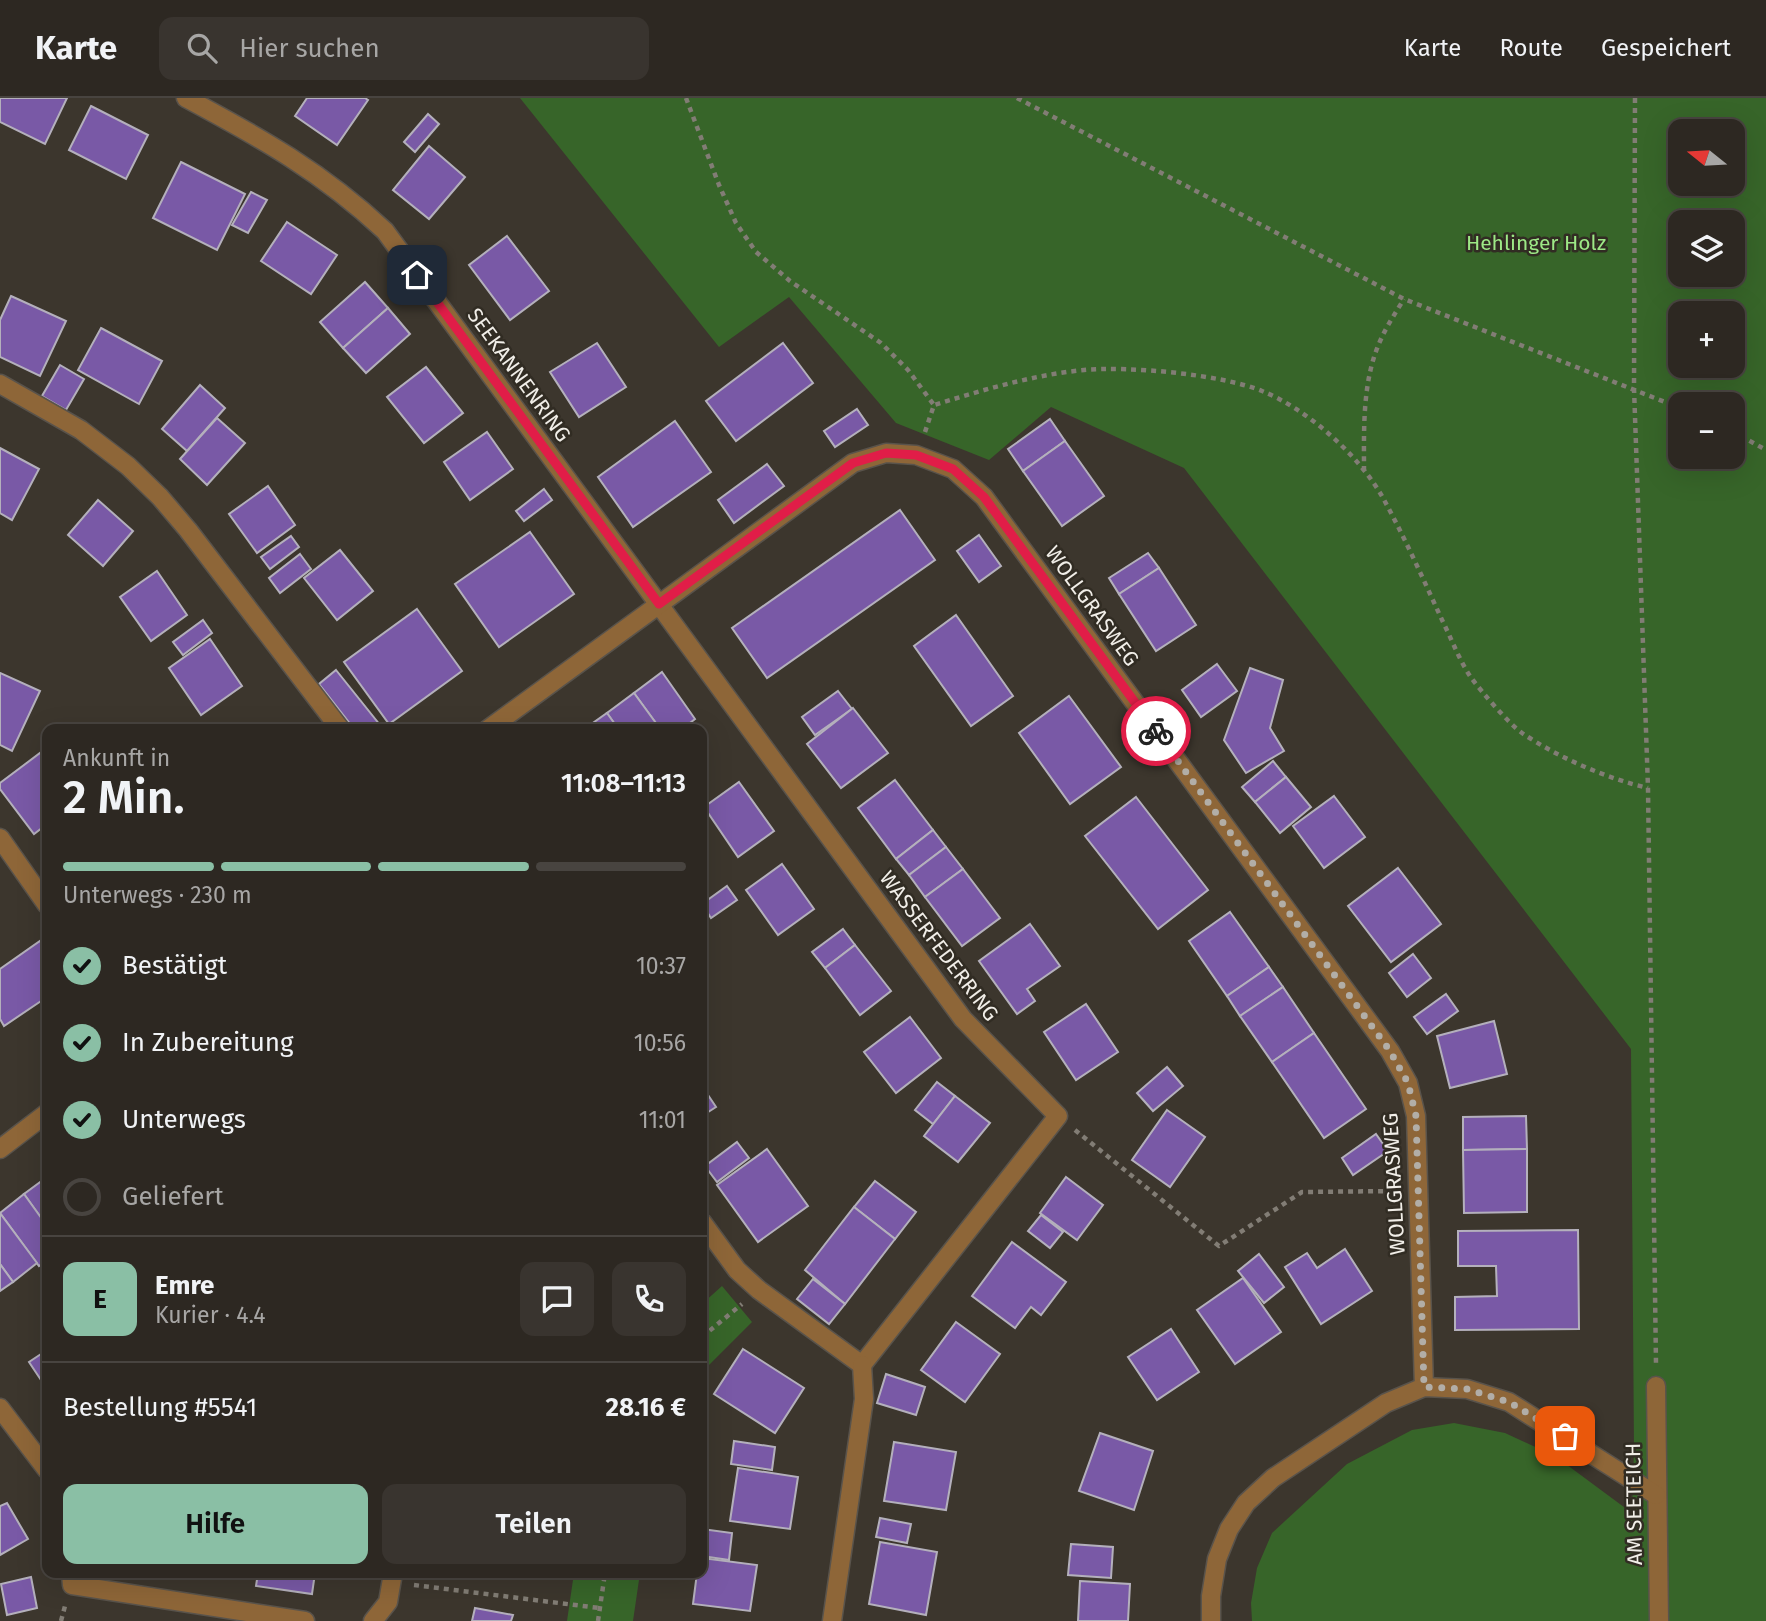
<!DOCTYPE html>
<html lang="de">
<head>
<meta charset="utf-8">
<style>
  body { margin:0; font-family:"Fira Sans",sans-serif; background:#39342f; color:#f1f3f6; height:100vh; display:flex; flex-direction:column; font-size:26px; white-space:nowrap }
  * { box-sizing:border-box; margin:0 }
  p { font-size:23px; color:#a7a6a5 }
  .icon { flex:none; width:38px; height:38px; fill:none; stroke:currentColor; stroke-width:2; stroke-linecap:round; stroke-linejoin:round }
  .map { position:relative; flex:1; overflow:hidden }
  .drawer { position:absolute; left:42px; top:626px; width:665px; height:854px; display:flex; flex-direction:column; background:#2d2822; border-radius:14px; box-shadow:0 7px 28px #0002,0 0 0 2px #484440 }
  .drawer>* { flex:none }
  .needle { width:46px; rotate:288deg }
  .controls { position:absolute; left:1668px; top:21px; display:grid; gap:14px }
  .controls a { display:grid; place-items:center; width:77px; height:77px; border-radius:14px; background:#2d2822; box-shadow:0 7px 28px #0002,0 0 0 2px #484440; font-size:35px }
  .pin { position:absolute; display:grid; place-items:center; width:60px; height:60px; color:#fff; margin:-30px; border-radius:14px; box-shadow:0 4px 10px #0006 }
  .courier { position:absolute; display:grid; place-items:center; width:70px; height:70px; margin:-35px; border:5px solid #e11d48; border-radius:50%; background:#fff; color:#222; box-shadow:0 2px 9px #0007 }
  .overview em { font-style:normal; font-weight:600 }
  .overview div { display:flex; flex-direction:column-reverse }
  .overview { display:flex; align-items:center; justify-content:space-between; height:119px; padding:0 21px }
  h1 { font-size:46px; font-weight:600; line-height:52px }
  .bar { display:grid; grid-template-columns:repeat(4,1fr); gap:10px 7px; align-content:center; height:84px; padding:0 21px }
  .bar i { height:9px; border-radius:5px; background:#484440 }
  .bar .current { background:#8abfa5 }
  .bar p { grid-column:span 4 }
  .line { display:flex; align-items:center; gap:18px; padding:0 21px; border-top:2px solid #484440 }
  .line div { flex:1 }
  .round { display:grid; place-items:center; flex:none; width:74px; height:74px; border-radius:14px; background:#39342f }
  ol { padding:0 21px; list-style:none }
  li { display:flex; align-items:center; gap:21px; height:77px }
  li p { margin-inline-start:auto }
  li .icon { padding:7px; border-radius:50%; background:#8abfa5; color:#111; stroke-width:4 }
  li:last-child { color:#a7a6a5 }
  li i { width:38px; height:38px; border:4px solid #484440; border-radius:50% }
  .primary-button { display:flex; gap:14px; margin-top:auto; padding:14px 21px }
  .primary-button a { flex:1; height:80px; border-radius:14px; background:#8abfa5; color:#111; font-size:28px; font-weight:600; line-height:80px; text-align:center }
  .primary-button a+a { background:#39342f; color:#f1f3f6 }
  header { display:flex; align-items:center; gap:42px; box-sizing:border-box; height:98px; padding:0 35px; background:#2d2822; border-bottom:2px solid #484440 }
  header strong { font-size:33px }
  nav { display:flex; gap:38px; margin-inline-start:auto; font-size:24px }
  .search { width:490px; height:63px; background:#39342f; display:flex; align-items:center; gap:18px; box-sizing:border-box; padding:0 24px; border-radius:14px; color:#a7a6a5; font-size:26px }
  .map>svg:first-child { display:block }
  .green { fill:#376529; fill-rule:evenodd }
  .building { fill:#7959a6; stroke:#b4b0bc; stroke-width:2 }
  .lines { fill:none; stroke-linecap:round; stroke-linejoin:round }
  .minor-casing { stroke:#59534b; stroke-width:21 }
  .path { stroke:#827d75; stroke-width:4.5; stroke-dasharray:5 5; stroke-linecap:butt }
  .minor { stroke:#8e6638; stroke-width:18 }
  .done { stroke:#b2aea7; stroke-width:7; stroke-dasharray:0 12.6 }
  .route { stroke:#e11d48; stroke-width:9 }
  .labels { text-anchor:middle; stroke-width:5; stroke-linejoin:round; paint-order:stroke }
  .park-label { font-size:21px; fill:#9de886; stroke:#312c23 }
  .street-label { font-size:21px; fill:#f1eee8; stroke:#312c23 }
</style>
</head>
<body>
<header>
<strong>Karte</strong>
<div class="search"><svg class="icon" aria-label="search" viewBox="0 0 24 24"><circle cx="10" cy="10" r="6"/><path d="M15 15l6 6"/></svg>Hier suchen</div>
<nav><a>Karte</a><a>Route</a><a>Gespeichert</a></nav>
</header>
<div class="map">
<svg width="1766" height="1523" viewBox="0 0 1766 1523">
  <rect width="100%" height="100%" fill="#3c362d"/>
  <g class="green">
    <path d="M520,0H1766V1523H1252L1251,1505L1257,1470L1272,1435L1347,1366L1412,1332L1454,1325L1505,1335L1555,1358L1632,1415L1634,1352L1631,951L1184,370L1051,309L989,362L896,325L789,199L719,249ZM1680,33H1732V86H1680ZM1680,124H1732V177H1680ZM1680,215H1732V268H1680ZM1680,306H1732V359H1680Z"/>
    <polygon points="722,1188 752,1224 702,1274 702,1206"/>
    <polygon points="574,1475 640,1475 633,1523 567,1523"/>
  </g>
  <g class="building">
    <polygon points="0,0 67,0 45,46 0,24"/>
    <polygon points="307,0 365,0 368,2 337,47 295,18"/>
    <polygon points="91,8 148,37 126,81 69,52"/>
    <polygon points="428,16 439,26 415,54 404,44"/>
    <polygon points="429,48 465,79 429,121 393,92"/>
    <polygon points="181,64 245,96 217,152 153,120"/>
    <polygon points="251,94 267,102 248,135 232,127"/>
    <polygon points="287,124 337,157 311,196 261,163"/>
    <polygon points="507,138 549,193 510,222 469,167"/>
    <polygon points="365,184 388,210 343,250 320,224"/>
    <polygon points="11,198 66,223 40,278 0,259 0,222"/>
    <polygon points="388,210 410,236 366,275 343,250"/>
    <polygon points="101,230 162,263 139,306 78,272"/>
    <polygon points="597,245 626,289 579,319 550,274"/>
    <polygon points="783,245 813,285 736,343 706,303"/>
    <polygon points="60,267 84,281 66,312 42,298"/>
    <polygon points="426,269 463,315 424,345 387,299"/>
    <polygon points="200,287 225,310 187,353 162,331"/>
    <polygon points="857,311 868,327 835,349 824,333"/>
    <polygon points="217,320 245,345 207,387 180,361"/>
    <polygon points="1050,321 1065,343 1023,373 1008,351"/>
    <polygon points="675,323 711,374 633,429 598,379"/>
    <polygon points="487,334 513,371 470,402 444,364"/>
    <polygon points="1065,343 1104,398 1062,428 1023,373"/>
    <polygon points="0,350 39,371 12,422 0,415"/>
    <polygon points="767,366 784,388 734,425 718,402"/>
    <polygon points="268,388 295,427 257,455 229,416"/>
    <polygon points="544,391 552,402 524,423 516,413"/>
    <polygon points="98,402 133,433 103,468 68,437"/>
    <polygon points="900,412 935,462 767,580 732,530"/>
    <polygon points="530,434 574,496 499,549 455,486"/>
    <polygon points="979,437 1001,468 979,484 957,453"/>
    <polygon points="291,438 299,449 270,471 261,459"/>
    <polygon points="340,452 373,493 337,522 304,480"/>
    <polygon points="1148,455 1159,470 1119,496 1109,480"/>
    <polygon points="300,456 311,471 280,495 269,480"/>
    <polygon points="1159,470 1196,527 1156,553 1119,496"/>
    <polygon points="157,473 187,517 151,543 120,499"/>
    <polygon points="417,511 462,573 389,626 344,564"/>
    <polygon points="956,517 1013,598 971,628 914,548"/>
    <polygon points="203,522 212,535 183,557 173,544"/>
    <polygon points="210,541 242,588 201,617 169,570"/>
    <polygon points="1217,566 1237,593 1201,619 1182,592"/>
    <polygon points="1250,570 1283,582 1270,630 1284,653 1246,675 1224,642"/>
    <polygon points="336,572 384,632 355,632 319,586"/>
    <polygon points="662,574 695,621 681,632 661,632 634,595"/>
    <polygon points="0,575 40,593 12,653 0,647"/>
    <polygon points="838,593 852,611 815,637 802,619"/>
    <polygon points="634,595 661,632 619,632 607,615"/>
    <polygon points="1069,598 1121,669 1070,706 1019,635"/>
    <polygon points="853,610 888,655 841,690 807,646"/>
    <polygon points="607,615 619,632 583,632"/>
    <polygon points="40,655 47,664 47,726 34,736 0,691 0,685"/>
    <polygon points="1273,663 1286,679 1255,704 1242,689"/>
    <polygon points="1286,679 1311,709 1280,735 1255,704"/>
    <polygon points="895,682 933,732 896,761 858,710"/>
    <polygon points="739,684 774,733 738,759 704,709"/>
    <polygon points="1334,698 1365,739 1324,770 1293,728"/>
    <polygon points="1136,699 1208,792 1158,831 1085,738"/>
    <polygon points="933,732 946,749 909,777 896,761"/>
    <polygon points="946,749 963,771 925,799 909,777"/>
    <polygon points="782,766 814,811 778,837 746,792"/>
    <polygon points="1398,770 1441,826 1391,864 1348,808"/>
    <polygon points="963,771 1000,820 962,848 925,799"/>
    <polygon points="727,788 737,802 711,820 702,806"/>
    <polygon points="1230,814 1269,869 1227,898 1189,843"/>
    <polygon points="1030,826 1060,868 1027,891 1035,903 1017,916 979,863"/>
    <polygon points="843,831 855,847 825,870 812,854"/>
    <polygon points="40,843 47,853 47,899 4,928 0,921 0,871"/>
    <polygon points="855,847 891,893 860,917 825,870"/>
    <polygon points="1413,856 1431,880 1407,899 1389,875"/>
    <polygon points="1269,869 1283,889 1240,918 1227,898"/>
    <polygon points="1283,889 1314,935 1272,964 1240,918"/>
    <polygon points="1446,896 1458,913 1427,936 1414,919"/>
    <polygon points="1086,906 1118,954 1076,982 1044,934"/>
    <polygon points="910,919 941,960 896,995 864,954"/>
    <polygon points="1494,923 1507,976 1450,990 1437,938"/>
    <polygon points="1314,935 1366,1011 1324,1040 1272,964"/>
    <polygon points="1167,969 1183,988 1153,1013 1137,995"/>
    <polygon points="937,984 955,998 933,1026 915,1012"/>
    <polygon points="702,988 716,1009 702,1018"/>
    <polygon points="955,998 990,1025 958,1064 924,1038"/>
    <polygon points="1167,1012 1205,1039 1170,1089 1132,1062"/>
    <polygon points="1526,1018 1527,1051 1463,1052 1463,1019"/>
    <polygon points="1376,1036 1388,1053 1353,1077 1342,1060"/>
    <polygon points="737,1044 749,1060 717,1084 705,1068"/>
    <polygon points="767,1051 808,1108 758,1144 717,1087"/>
    <polygon points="1527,1051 1527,1114 1464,1115 1463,1052"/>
    <polygon points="47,1079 47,1128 24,1096"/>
    <polygon points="1066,1079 1103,1107 1077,1142 1040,1115"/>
    <polygon points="875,1083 916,1114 895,1141 854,1109"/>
    <polygon points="24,1096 47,1128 47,1162 39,1168 0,1115"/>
    <polygon points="854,1109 895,1141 845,1206 805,1172"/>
    <polygon points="0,1115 37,1165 13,1184 0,1166"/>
    <polygon points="1041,1117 1063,1134 1050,1150 1028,1133"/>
    <polygon points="1578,1132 1579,1231 1455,1232 1455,1199 1497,1198 1496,1168 1458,1168 1458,1133"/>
    <polygon points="1012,1144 1066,1184 1041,1217 1031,1209 1015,1230 972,1198"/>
    <polygon points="1345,1151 1372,1193 1321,1226 1285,1169 1307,1155 1317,1170"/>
    <polygon points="1259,1156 1284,1189 1264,1205 1238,1173"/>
    <polygon points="0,1166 13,1184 0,1193"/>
    <polygon points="1243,1180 1281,1234 1235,1266 1197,1212"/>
    <polygon points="813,1181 845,1206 829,1226 797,1201"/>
    <polygon points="956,1224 1000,1256 965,1304 921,1272"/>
    <polygon points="1171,1231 1199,1274 1157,1302 1128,1259"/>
    <polygon points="743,1251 804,1290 775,1335 714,1296"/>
    <polygon points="47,1252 47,1291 29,1264"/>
    <polygon points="886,1276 925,1289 916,1317 877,1305"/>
    <polygon points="1100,1335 1153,1353 1134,1412 1079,1393"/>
    <polygon points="734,1343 775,1349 772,1372 731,1366"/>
    <polygon points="894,1344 956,1354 946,1412 884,1403"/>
    <polygon points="738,1370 798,1379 790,1431 730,1423"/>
    <polygon points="7,1405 28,1441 0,1457 0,1408"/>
    <polygon points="880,1420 911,1426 907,1445 876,1439"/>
    <polygon points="702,1431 732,1435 729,1462 702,1458"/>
    <polygon points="880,1444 937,1454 926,1517 869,1506"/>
    <polygon points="1071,1446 1113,1449 1111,1480 1068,1477"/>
    <polygon points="702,1460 757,1467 750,1513 693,1506 697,1475 702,1475"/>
    <polygon points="258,1475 315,1475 312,1496 256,1488"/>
    <polygon points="31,1479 37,1510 7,1517 1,1486"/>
    <polygon points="1080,1483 1130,1486 1128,1523 1078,1523"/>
    <polygon points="475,1510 513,1517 511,1523 472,1523"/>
  </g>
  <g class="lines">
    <g class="minor-casing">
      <g id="minor">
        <path d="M186,0C261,40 322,74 385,133L963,921L1058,1018L862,1267L759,1192L737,1172L702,1124"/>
        <polyline points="0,286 81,332 128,368 160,399 188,432 341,632"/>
        <polyline points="487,632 853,365 886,355 916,357 953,371 984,399 1390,953 1408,985 1416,1018 1424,1289"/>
        <polyline points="0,740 47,807"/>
        <polyline points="0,1051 47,1015"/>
        <polyline points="1656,1288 1659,1523"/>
        <polyline points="0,1310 47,1372"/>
        <polyline points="71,1475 72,1487 305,1523"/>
        <polyline points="373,1523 388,1504 393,1475"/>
        <polyline points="832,1523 864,1301 862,1267"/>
        <polyline points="1211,1523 1211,1498 1217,1461 1229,1431 1246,1405 1273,1380 1386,1305 1424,1289 1467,1291 1509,1304 1656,1397"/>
      </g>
    </g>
    <g class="path">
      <polyline points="686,0 719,87 736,125 756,154 790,183 881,245 908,272 934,307"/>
      <polyline points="1017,0 1404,201 1680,310"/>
      <polyline points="1635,0 1634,290 1648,690 1656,1266"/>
      <polyline points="1732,333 1766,352"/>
      <path d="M925,334L934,307C983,292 1032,277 1084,272C1129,268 1220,276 1262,293C1307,311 1359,357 1383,400C1405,440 1424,483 1443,524C1452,542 1460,564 1472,581C1482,594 1509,626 1522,635C1557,659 1608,681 1648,690"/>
      <path d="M1364,373C1364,329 1362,280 1382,239C1388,226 1396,214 1404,201"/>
      <polyline points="1075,1032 1219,1148 1302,1094 1395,1093"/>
      <polyline points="702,1239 742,1206"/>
      <polyline points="414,1487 599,1510"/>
      <polyline points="61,1523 65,1508"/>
      <polyline points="598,1523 605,1475"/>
    </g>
    <use href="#minor" class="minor"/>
  </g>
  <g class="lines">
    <polyline class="done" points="1156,633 1390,953 1408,985 1416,1018 1424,1289 1467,1291 1509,1304 1565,1338"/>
    <polyline class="route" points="417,177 659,506 853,365 886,355 916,357 953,371 984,399 1156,633"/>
  </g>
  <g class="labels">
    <g class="park-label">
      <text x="1536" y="152">Hehlinger Holz</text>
    </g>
    <g class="street-label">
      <text transform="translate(519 277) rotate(54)" y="7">SEEKANNENRING</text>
      <text transform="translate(1092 508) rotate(54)" y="7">WOLLGRASWEG</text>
      <text transform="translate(939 848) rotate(53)" y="7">WASSERFEDERRING</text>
      <text transform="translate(1394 1086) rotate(-93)" y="7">WOLLGRASWEG</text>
      <text transform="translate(1634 1406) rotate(-91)" y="7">AM SEETEICH</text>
    </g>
  </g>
</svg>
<div class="controls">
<a><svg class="needle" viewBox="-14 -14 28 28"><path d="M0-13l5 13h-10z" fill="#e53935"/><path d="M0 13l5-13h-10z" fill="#a7a6a5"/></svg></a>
<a><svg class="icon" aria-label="layers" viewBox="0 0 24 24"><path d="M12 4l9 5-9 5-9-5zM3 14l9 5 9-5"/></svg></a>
<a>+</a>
<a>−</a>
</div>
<div class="pin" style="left:1565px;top:1338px;background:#ea580c"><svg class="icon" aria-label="bag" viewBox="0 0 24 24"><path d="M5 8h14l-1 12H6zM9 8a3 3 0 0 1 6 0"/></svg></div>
<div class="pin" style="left:417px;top:177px;background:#1f2937"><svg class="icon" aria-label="home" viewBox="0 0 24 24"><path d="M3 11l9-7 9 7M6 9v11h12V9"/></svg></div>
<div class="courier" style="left:1156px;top:633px"><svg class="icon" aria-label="bike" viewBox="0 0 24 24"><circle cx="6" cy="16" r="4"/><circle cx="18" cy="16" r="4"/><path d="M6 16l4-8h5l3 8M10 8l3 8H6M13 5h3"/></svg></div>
<section class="drawer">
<div class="overview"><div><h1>2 Min.</h1><p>Ankunft in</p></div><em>11:08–11:13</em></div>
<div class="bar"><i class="current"></i><i class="current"></i><i class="current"></i><i></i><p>Unterwegs · 230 m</p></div>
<ol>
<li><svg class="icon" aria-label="check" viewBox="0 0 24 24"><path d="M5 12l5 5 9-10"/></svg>Bestätigt<p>10:37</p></li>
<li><svg class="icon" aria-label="check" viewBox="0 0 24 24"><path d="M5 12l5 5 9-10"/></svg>In Zubereitung<p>10:56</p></li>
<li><svg class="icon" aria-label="check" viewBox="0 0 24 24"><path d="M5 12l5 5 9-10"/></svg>Unterwegs<p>11:01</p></li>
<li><i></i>Geliefert</li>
</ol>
<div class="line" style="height:126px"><b class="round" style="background:#8abfa5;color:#111">E</b><div><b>Emre</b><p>Kurier · 4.4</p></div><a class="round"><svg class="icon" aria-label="chat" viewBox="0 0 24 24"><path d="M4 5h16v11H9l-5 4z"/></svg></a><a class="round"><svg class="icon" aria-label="phone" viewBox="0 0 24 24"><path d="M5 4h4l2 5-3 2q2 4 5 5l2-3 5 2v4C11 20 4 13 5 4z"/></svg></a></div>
<div class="line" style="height:91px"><div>Bestellung #5541</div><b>28.16 €</b></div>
<div class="primary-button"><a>Hilfe</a><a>Teilen</a></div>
</section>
</div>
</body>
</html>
